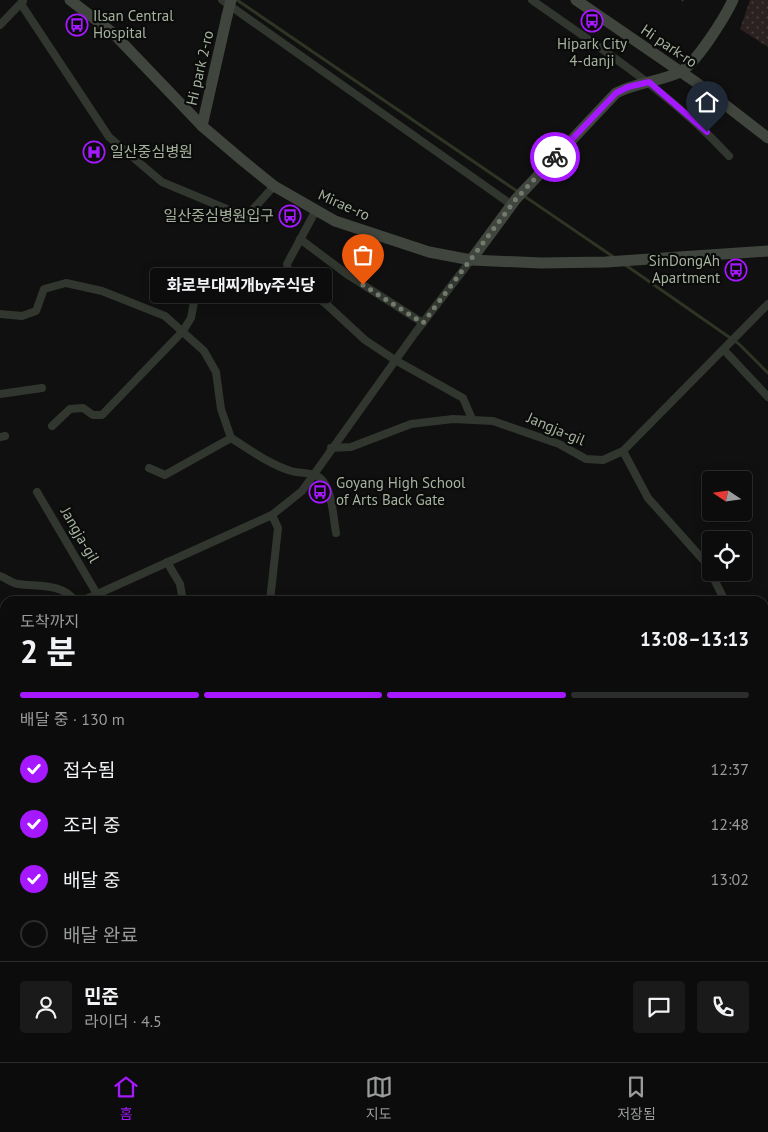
<!DOCTYPE html>
<html lang="ko">
<head>
<meta charset="utf-8">
<style>
  body { margin:0; font-family:"PT Sans","Noto Sans KR",sans-serif; background:#191a19; color:#f1f3f6; height:100vh; display:flex; flex-direction:column; font-size:19px; white-space:nowrap }
  * { box-sizing:border-box; margin:0 }
  p { font-size:16px; color:#9a9b9d }
  .icon { flex:none; width:28px; height:28px; fill:none; stroke:currentColor; stroke-width:2; stroke-linecap:round; stroke-linejoin:round }
  .map { position:relative; flex:1; overflow:hidden }
  .drawer { position:absolute; left:0px; top:596px; width:769px; height:466px; display:flex; flex-direction:column; background:#0b0c0b; border-radius:15px 15px 0 0; box-shadow:0 2px 12px #0003,0 0 0 1px #2b2c2c }
  .drawer>* { flex:none }
  .needle { width:32px; rotate:283deg }
  .fabs { position:absolute; left:702px; top:471px; display:grid; gap:10px }
  .fabs a { display:grid; place-items:center; width:50px; height:50px; border-radius:5px; background:#0b0c0b; box-shadow:0 2px 12px #0003,0 0 0 1px #2b2c2c; font-size:25px }
  .pin { position:absolute; display:grid; place-items:center; width:42px; height:42px; color:#fff; margin:-51px -21px; border-radius:50% 50% 50% 0; rotate:-45deg; box-shadow:0 0 5px #0007 }
  .pin .icon { rotate:45deg }
  .courier { position:absolute; display:grid; place-items:center; width:50px; height:50px; margin:-25px; border:4px solid #a618ff; border-radius:50%; background:#fff; color:#222; box-shadow:0 1px 6px #0007 }
  .bubble { position:absolute; height:35px; border-radius:5px; background:#0b0c0b; box-shadow:0 2px 12px #0003,0 0 0 1px #2b2c2c; font-size:16px; font-weight:700; line-height:35px; text-align:center }
  .summary em { font-style:normal; font-weight:700 }
  .summary div { display:flex; flex-direction:column-reverse }
  .summary { display:flex; align-items:center; justify-content:space-between; height:85px; padding:0 20px }
  h1 { font-size:32px; font-weight:700; line-height:38px }
  .bar { display:grid; grid-template-columns:repeat(4,1fr); gap:8px 5px; align-content:center; height:60px; padding:0 20px }
  .bar i { height:6px; border-radius:4px; background:#2b2c2c }
  .bar .active { background:#a618ff }
  .bar p { grid-column:span 4 }
  .line { display:flex; align-items:center; gap:12px; padding:0 20px; border-top:1px solid #2b2c2c }
  .line div { flex:1 }
  .round { display:grid; place-items:center; flex:none; width:52px; height:52px; border-radius:5px; background:#191a19 }
  ol { padding:0 20px; list-style:none }
  li { display:flex; align-items:center; gap:15px; height:55px }
  li p { margin-inline-start:auto }
  li .icon { padding:5px; border-radius:50%; background:#a618ff; color:#fff; stroke-width:4 }
  li:last-child { color:#9a9b9d }
  li i { width:28px; height:28px; border:2px solid #2b2c2c; border-radius:50% }
  .tab-bar { display:flex; justify-content:space-around; align-items:center; height:70px; border-top:1px solid #2b2c2c; background:#0b0c0b; font-size:14px; color:#9a9b9d }
  .tab-bar a { display:grid; justify-items:center; gap:2px }
  .tab-bar .active { color:#a618ff }
  .map>svg:first-child { display:block }
  .park { fill:url(#park-dots) }
  .lines { fill:none; stroke-linecap:round; stroke-linejoin:round }
  .stream { stroke:#2e3524; stroke-width:3 }
  .path { stroke:#383d35; stroke-width:2; stroke-dasharray:2.5 4; stroke-linecap:butt }
  .street { stroke:#31362f; stroke-width:8 }
  .secondary { stroke:#40463d; stroke-width:11 }
  .secondary-bridge { stroke:#40463d; stroke-width:11 }
  .done { stroke:#717a6c; stroke-width:5; stroke-dasharray:0 9 }
  .route { stroke:#a618ff; stroke-width:6 }
  .labels { text-anchor:middle; stroke-width:4.5; stroke-linejoin:round; paint-order:stroke }
  .poi-label { font-size:15px; fill:#a6b39e; stroke:#0a0b0a; text-anchor:start }
  .street-label { font-size:15px; fill:#a6b39e; stroke:#0a0b0a }
</style>
</head>
<body>
<div class="map">
<svg width="768" height="1062" viewBox="0 0 768 1062">
  <defs>
    <pattern id="park-dots" width="8" height="8" patternUnits="userSpaceOnUse" patternTransform="scale(1.25)"><rect width="8" height="8" fill="#2b2120"/><path d="M2 2h.1M6 6h.1" fill="none" stroke="#473f3d" stroke-width="1.8" stroke-linecap="round"/></pattern>
  </defs>
  <rect width="100%" height="100%" fill="#0f100f"/>
  <polygon class="park" points="750,0 768,0 768,47 740,29"/>
  <g class="lines">
    <g class="stream">
      <polyline points="237,0 615,258"/>
      <polyline points="624,264 739,344 768,373"/>
    </g>
    <polyline class="path" points="682,1 683,0"/>
    <g class="street">
      <polyline points="222,0 512,205"/>
      <path d="M532,0C601,49 671,93 729,156"/>
      <polyline points="21,4 109,137 162,182 246,217 274,186"/>
      <polyline points="0,25 23,1"/>
      <polyline points="316,210 287,264 290,278 325,303 365,340 395,360 463,398 472,419"/>
      <polyline points="300,239 348,275 423,323"/>
      <path d="M0,314L22,316L36,311L44,289L66,283L102,291L165,316L204,351L216,372L221,409L231,438C250,450 269,464 291,471C302,474 315,471 323,481C333,495 333,517 336,533"/>
      <polyline points="724,350 768,397"/>
      <polyline points="0,394 42,388"/>
      <polyline points="52,426 70,409 83,408 93,415 102,415 183,331 191,318 197,286"/>
      <polyline points="0,437 5,436"/>
      <polyline points="331,448 351,447 411,424 453,419 493,421 559,444 586,459 603,460 623,451 768,304"/>
      <polyline points="623,451 648,498 706,563 725,601"/>
      <polyline points="149,468 165,475 231,438"/>
      <polyline points="37,492 97,594"/>
      <polyline points="167,562 180,584 183,601"/>
      <path d="M0,576C6,578 12,583 18,584C38,587 62,583 75,601"/>
      <polyline points="82,601 272,515 302,491 415,333 471,260"/>
      <polyline points="270,601 278,528 272,515"/>
      <polyline points="0,650 5,647"/>
      <polyline points="0,708 5,711"/>
      <polyline points="764,713 768,719"/>
      <polyline points="764,766 768,765"/>
      <polyline points="0,890 5,896"/>
      <polyline points="764,908 768,908"/>
      <polyline points="0,956 5,955"/>
      <polyline points="764,1020 768,1020"/>
      <polyline points="0,1042 5,1043"/>
      <polyline points="49,1058 55,1062"/>
      <polyline points="347,1062 348,1058"/>
      <polyline points="526,1062 526,1058"/>
    </g>
    <g class="secondary">
      <polyline points="70,0 113,33 202,126 242,160 274,186 335,221 429,252 471,260 541,263 606,262 768,251"/>
      <polyline points="576,0 697,83 768,138"/>
      <polyline points="202,126 227,16"/>
      <path d="M471,260L516,199L616,93C635,83 657,82 678,73C695,66 725,17 733,0"/>
    </g>
    <polyline class="secondary-bridge" points="227,16 231,0"/>
  </g>
  <g class="lines">
    <polyline class="done" points="363,285 423,323 516,199 555,157"/>
    <polyline class="route" points="555,157 616,93 628,87 649,82 707,132"/>
  </g>
  <defs>
    <g id="bus-ring" transform="scale(1.125)"><circle r="9.5" fill="#0a0b0a" stroke="#a618ff" stroke-width="1.5"/><path d="M-5-6H5V4H4V6H2V4H-2V6H-4V4H-5ZM-3.5-4V0h7V-4ZM-3.5 1.2v1.5H-2V1.2ZM2 1.2v1.5H3.5V1.2Z" fill="#a618ff"/></g>
    <g id="hospital-ring" transform="scale(1.125)"><circle r="9.5" fill="#0a0b0a" stroke="#a618ff" stroke-width="1.5"/><path d="M-5-5h3v3.5h4V-5h3V5h-3V1.5h-4V5h-3Z" fill="#a618ff"/></g>
  </defs>
  <g fill-rule="evenodd">
    <use href="#bus-ring" x="592" y="21"/>
    <use href="#bus-ring" x="77" y="25"/>
    <use href="#hospital-ring" x="94" y="152"/>
    <use href="#bus-ring" x="290" y="216"/>
    <use href="#bus-ring" x="736" y="270"/>
    <use href="#bus-ring" x="320" y="492"/>
  </g>
  <g class="labels">
    <g class="poi-label">
      <text x="93" y="21">Ilsan Central<tspan x="93" dy="17">Hospital</tspan></text>
      <text x="592" y="49" text-anchor="middle">Hipark City<tspan x="592" dy="17">4-danji</tspan></text>
      <text x="110" y="157">일산중심병원</text>
      <text x="274" y="221" text-anchor="end">일산중심병원입구</text>
      <text x="720" y="266" text-anchor="end">SinDongAh<tspan x="720" dy="17">Apartment</tspan></text>
      <text x="336" y="488">Goyang High School<tspan x="336" dy="17">of Arts Back Gate</tspan></text>
    </g>
    <g class="street-label">
      <text transform="translate(669 46) rotate(34)" y="5">Hi park-ro</text>
      <text transform="translate(200 68) rotate(-77)" y="5">Hi park 2-ro</text>
      <text transform="translate(344 205) rotate(24)" y="5">Mirae-ro</text>
      <text transform="translate(556 429) rotate(23)" y="5">Jangja-gil</text>
      <text transform="translate(80 535) rotate(60)" y="5">Jangja-gil</text>
    </g>
  </g>
</svg>
<div class="fabs">
<a><svg class="needle" viewBox="-14 -14 28 28"><path d="M0-13l5 13h-10z" fill="#e53935"/><path d="M0 13l5-13h-10z" fill="#9a9b9d"/></svg></a>
<a><svg class="icon" aria-label="locate" viewBox="0 0 24 24"><circle cx="12" cy="12" r="6"/><path d="M12 2v4M12 18v4M2 12h4M18 12h4"/></svg></a>
</div>
<div class="pin" style="left:363px;top:285px;background:#ea580c"><svg class="icon" aria-label="bag" viewBox="0 0 24 24"><path d="M5 8h14l-1 12H6zM9 8a3 3 0 0 1 6 0"/></svg></div>
<div class="pin" style="left:707px;top:132px;background:#1f2937"><svg class="icon" aria-label="home" viewBox="0 0 24 24"><path d="M3 11l9-7 9 7M6 9v11h12V9"/></svg></div>
<div class="courier" style="left:555px;top:157px"><svg class="icon" aria-label="bike" viewBox="0 0 24 24"><circle cx="6" cy="16" r="4"/><circle cx="18" cy="16" r="4"/><path d="M6 16l4-8h5l3 8M10 8l3 8H6M13 5h3"/></svg></div>
<div class="bubble" style="left:150px;top:268px;width:182px">화로부대찌개by주식당</div>
<section class="drawer">
<div class="summary"><div><h1>2 분</h1><p>도착까지</p></div><em>13:08–13:13</em></div>
<div class="bar"><i class="active"></i><i class="active"></i><i class="active"></i><i></i><p>배달 중 · 130 m</p></div>
<ol>
<li><svg class="icon" aria-label="check" viewBox="0 0 24 24"><path d="M5 12l5 5 9-10"/></svg>접수됨<p>12:37</p></li>
<li><svg class="icon" aria-label="check" viewBox="0 0 24 24"><path d="M5 12l5 5 9-10"/></svg>조리 중<p>12:48</p></li>
<li><svg class="icon" aria-label="check" viewBox="0 0 24 24"><path d="M5 12l5 5 9-10"/></svg>배달 중<p>13:02</p></li>
<li><i></i>배달 완료</li>
</ol>
<div class="line" style="height:90px"><a class="round"><svg class="icon" aria-label="person" viewBox="0 0 24 24"><circle cx="12" cy="8" r="4"/><path d="M4 21q1-7 8-7t8 7"/></svg></a><div><b>민준</b><p>라이더 · 4.5</p></div><a class="round"><svg class="icon" aria-label="chat" viewBox="0 0 24 24"><path d="M4 5h16v11H9l-5 4z"/></svg></a><a class="round"><svg class="icon" aria-label="phone" viewBox="0 0 24 24"><path d="M5 4h4l2 5-3 2q2 4 5 5l2-3 5 2v4C11 20 4 13 5 4z"/></svg></a></div>
</section>
</div>
<nav class="tab-bar">
<a class="active"><svg class="icon" aria-label="home" viewBox="0 0 24 24"><path d="M3 11l9-7 9 7M6 9v11h12V9"/></svg>홈</a>
<a><svg class="icon" aria-label="map" viewBox="0 0 24 24"><path d="M3 6l6-2 6 2 6-2v14l-6 2-6-2-6 2zM9 4v14M15 6v14"/></svg>지도</a>
<a><svg class="icon" aria-label="saved" viewBox="0 0 24 24"><path d="M7 4h10v16l-5-4-5 4z"/></svg>저장됨</a>
</nav>
</body>
</html>
